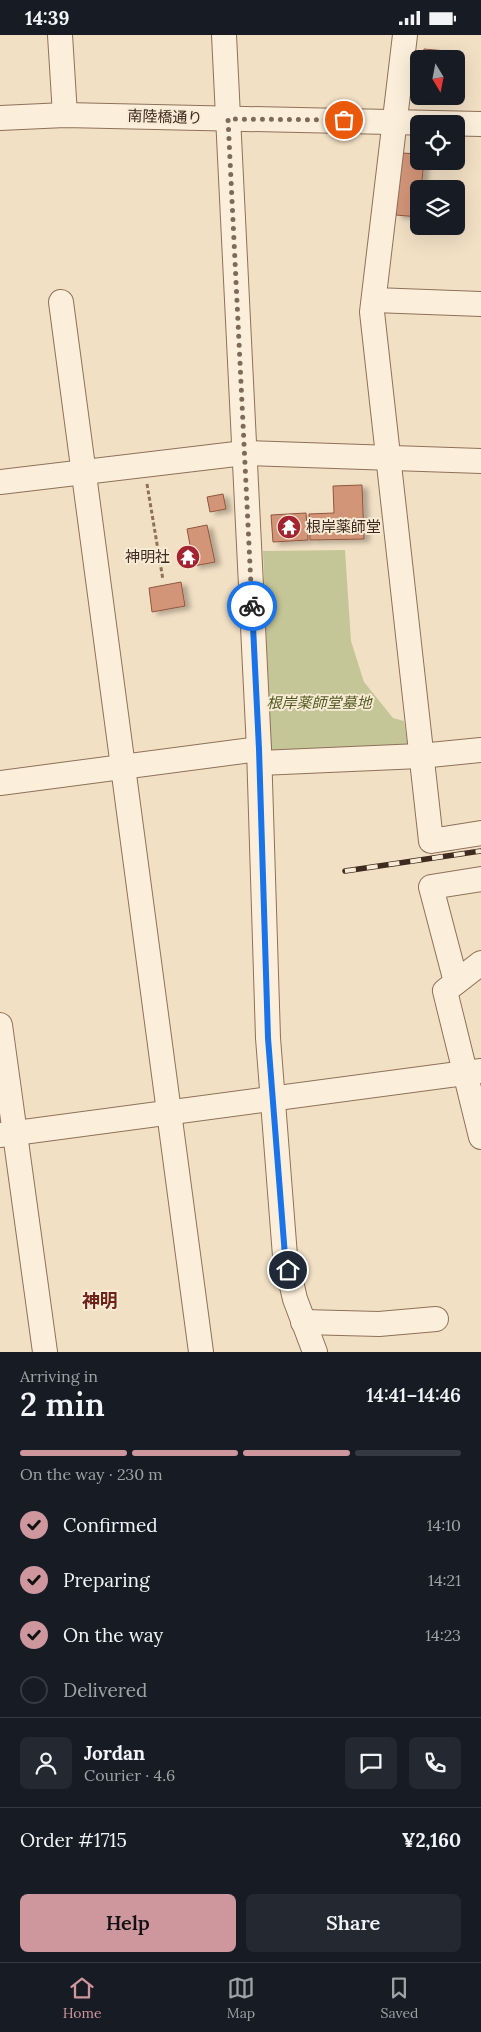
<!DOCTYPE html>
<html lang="en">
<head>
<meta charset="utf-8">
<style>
  body { margin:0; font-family:Lora,"Noto Sans JP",serif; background:#242831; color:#f1f3f6; height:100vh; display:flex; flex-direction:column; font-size:19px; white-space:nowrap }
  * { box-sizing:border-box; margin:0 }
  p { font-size:16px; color:#9ea1a6 }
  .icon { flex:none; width:28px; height:28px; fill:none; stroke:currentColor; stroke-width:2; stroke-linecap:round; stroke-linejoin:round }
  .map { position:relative; height:1317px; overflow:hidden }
  .drawer { display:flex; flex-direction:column; background:#171b24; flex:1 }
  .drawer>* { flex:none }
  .needle { width:32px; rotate:170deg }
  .fabs { position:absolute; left:410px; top:15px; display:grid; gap:10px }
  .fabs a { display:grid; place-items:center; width:55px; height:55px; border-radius:8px; background:#171b24; box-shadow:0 5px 20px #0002; font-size:25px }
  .pin { position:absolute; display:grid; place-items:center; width:42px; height:42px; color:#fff; margin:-21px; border:2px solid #fff; border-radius:50%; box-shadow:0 1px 5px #0007 }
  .courier { position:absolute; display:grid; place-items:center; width:50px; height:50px; margin:-25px; border:4px solid #1a73e8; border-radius:50%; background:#fff; color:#222; box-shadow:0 1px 6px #0007 }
  .head em { font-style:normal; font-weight:600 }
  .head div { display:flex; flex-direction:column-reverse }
  .head { display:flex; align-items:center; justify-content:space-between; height:85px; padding:0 20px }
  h1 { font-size:32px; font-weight:600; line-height:38px }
  .bar { display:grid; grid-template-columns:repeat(4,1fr); gap:8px 5px; align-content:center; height:60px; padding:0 20px }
  .bar i { height:6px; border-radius:4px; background:#363941 }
  .bar .selected { background:#ce969d }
  .bar p { grid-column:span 4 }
  .line { display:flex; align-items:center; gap:12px; padding:0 20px; border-top:1px solid #363941 }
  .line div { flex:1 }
  .round { display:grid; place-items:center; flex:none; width:52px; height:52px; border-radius:8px; background:#242831 }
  ol { padding:0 20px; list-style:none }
  li { display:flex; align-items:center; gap:15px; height:55px }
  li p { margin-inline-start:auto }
  li .icon { padding:5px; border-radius:50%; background:#ce969d; color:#111; stroke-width:4 }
  li:last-child { color:#9ea1a6 }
  li i { width:28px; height:28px; border:2px solid #363941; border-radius:50% }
  .cta { display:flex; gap:10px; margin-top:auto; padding:10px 20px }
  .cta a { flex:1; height:58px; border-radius:8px; background:#ce969d; color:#111; font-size:20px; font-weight:600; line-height:58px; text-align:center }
  .cta a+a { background:#242831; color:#f1f3f6 }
  .status { display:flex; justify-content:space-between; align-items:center; height:35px; padding:0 25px; background:#171b24; direction:ltr }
  .status svg { height:14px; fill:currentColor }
  .tabs { display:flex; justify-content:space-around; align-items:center; height:70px; border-top:1px solid #363941; background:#171b24; font-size:14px; color:#9ea1a6 }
  .tabs a { display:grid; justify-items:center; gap:2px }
  .tabs .selected { color:#ce969d }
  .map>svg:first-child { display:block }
  .cemetery { fill:#c5c697 }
  .building { fill:#d39578; stroke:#90563d; filter:url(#shadow) }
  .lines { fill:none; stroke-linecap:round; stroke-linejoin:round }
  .minor-casing { stroke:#8f7059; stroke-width:26 }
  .path { stroke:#8f7059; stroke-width:3; stroke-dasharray:4 2.5; stroke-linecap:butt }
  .minor { stroke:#fbeeda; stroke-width:24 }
  .rail-casing { stroke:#3e2a1e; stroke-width:5.5 }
  .rail { stroke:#f8ebd6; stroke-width:4; stroke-dasharray:11; stroke-linecap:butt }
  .done { stroke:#7d6a58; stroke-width:5; stroke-dasharray:0 9 }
  .route { stroke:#1a73e8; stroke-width:6 }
  .labels { text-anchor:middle; stroke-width:4; stroke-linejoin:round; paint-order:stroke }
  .street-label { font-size:15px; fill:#3e2a1e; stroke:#f8ebd6 }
  .poi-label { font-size:15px; fill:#3e2a1e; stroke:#f8ebd6; text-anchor:start }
  .park-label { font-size:15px; font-style:italic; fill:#535c23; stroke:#f8ebd6 }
  .quarter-label { font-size:18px; font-weight:bold; fill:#6e231a; stroke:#f8ebd6 }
</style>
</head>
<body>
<div class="status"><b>14:39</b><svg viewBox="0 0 49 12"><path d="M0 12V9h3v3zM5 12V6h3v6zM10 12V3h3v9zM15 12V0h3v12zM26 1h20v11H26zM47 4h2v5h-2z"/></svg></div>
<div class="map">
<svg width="481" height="1317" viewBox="0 0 481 1317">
  <defs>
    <filter id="shadow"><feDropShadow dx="5.5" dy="3" stdDeviation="2.5" flood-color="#0004"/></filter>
  </defs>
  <rect width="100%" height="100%" fill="#f2e0c5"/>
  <polygon class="cemetery" points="345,515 351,606 364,647 393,683 404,686 408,713 271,722 263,516"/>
  <g class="building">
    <polygon points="424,14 446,16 445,24 422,24"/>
    <polygon points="414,24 419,25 419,56 411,55"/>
    <polygon points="401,118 419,119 419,126 424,126 421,154 419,154 419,182 396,180"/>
    <polygon points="362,450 364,504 310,505 309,479 334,478 333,451"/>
    <polygon points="223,459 226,474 210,477 207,462"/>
    <polygon points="306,478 308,505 273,507 271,480"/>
    <polygon points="207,490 215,527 194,531 187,494"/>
    <polygon points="181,547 185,571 152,577 149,553"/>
  </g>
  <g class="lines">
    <g class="minor-casing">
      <g id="minor">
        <polyline points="60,0 65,80"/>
        <polyline points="224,0 259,714 268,1003 285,1221 295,1264 315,1317"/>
        <polyline points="405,0 372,277 431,806 481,798"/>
        <polyline points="0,83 65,80 481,89"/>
        <polyline points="374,265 481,269"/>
        <polyline points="61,267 201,1317"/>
        <polyline points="0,447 244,418 481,426"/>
        <polyline points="260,728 420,721 481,715"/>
        <polyline points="0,748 259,714"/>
        <polyline points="481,928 445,956 481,1102"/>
        <polyline points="456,947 431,852 481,844"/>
        <polyline points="0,990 45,1317"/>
        <polyline points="0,1100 481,1036"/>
        <polyline points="303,1287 379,1289 436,1284"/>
      </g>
    </g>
    <polyline class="path" points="147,449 163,545"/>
    <use href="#minor" class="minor"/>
    <g class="rail-casing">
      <polyline id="rail" points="345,836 481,816"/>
    </g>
    <use href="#rail" class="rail"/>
  </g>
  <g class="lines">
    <polyline class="done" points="252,571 228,84 344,85"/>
    <polyline class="route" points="252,571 259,714 268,1003 285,1221 288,1235"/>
  </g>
  <defs>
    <g id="temple-disc" transform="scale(1.25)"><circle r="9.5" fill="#a32431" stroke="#f8ebd6"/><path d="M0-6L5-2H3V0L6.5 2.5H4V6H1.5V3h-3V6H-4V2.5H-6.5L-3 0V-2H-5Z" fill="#fff"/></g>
  </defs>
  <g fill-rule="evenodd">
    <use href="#temple-disc" x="289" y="492"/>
    <use href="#temple-disc" x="188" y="522"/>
  </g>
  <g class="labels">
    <g class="street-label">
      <text transform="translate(165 82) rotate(2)" y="5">南陸橋通り</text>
    </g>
    <g class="poi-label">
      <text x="306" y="497">根岸薬師堂</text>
      <text x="170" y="527" text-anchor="end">神明社</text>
    </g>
    <g class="park-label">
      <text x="319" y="673">根岸薬師堂墓地</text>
    </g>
    <g class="quarter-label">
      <text x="100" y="1272">神明</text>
    </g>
  </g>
</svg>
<div class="fabs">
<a><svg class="needle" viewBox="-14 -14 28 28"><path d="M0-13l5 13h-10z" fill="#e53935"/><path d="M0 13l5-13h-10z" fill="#9ea1a6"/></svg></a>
<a><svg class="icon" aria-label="locate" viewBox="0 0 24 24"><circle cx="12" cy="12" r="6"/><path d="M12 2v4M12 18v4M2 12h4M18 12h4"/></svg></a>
<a><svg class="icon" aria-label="layers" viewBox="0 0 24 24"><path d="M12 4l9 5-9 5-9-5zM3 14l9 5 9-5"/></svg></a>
</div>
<div class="pin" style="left:344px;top:85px;background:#ea580c"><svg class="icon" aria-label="bag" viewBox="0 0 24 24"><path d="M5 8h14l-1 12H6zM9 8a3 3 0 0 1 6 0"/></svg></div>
<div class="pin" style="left:288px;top:1235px;background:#1f2937"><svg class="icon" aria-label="home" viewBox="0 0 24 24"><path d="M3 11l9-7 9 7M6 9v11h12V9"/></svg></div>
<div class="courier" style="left:252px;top:571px"><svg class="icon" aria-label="bike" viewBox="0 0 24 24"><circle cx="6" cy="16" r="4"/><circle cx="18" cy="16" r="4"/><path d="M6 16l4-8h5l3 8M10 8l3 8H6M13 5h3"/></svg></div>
</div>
<section class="drawer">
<div class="head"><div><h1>2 min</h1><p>Arriving in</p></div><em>14:41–14:46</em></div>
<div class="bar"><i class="selected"></i><i class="selected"></i><i class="selected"></i><i></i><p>On the way · 230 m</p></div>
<ol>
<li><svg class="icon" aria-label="check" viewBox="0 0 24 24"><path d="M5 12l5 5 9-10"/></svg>Confirmed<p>14:10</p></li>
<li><svg class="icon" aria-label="check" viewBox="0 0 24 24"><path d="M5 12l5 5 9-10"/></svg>Preparing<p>14:21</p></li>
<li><svg class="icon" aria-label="check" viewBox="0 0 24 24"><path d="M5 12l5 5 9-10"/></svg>On the way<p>14:23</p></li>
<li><i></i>Delivered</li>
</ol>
<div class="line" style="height:90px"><a class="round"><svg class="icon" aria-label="person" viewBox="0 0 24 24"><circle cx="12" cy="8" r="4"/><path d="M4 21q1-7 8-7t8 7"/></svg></a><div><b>Jordan</b><p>Courier · 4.6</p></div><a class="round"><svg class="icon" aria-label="chat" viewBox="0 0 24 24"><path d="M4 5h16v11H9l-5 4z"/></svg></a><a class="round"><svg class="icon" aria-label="phone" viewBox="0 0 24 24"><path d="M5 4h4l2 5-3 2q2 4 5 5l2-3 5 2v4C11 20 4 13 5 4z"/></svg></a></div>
<div class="line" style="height:65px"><div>Order #1715</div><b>¥2,160</b></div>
<div class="cta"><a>Help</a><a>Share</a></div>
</section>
<nav class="tabs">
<a class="selected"><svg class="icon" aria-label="home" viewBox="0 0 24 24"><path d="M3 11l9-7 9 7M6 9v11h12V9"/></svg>Home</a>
<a><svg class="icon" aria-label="map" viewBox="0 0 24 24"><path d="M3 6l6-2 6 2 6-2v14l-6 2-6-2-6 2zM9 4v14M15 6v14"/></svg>Map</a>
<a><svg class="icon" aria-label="saved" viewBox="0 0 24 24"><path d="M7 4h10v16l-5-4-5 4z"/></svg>Saved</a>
</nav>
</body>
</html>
